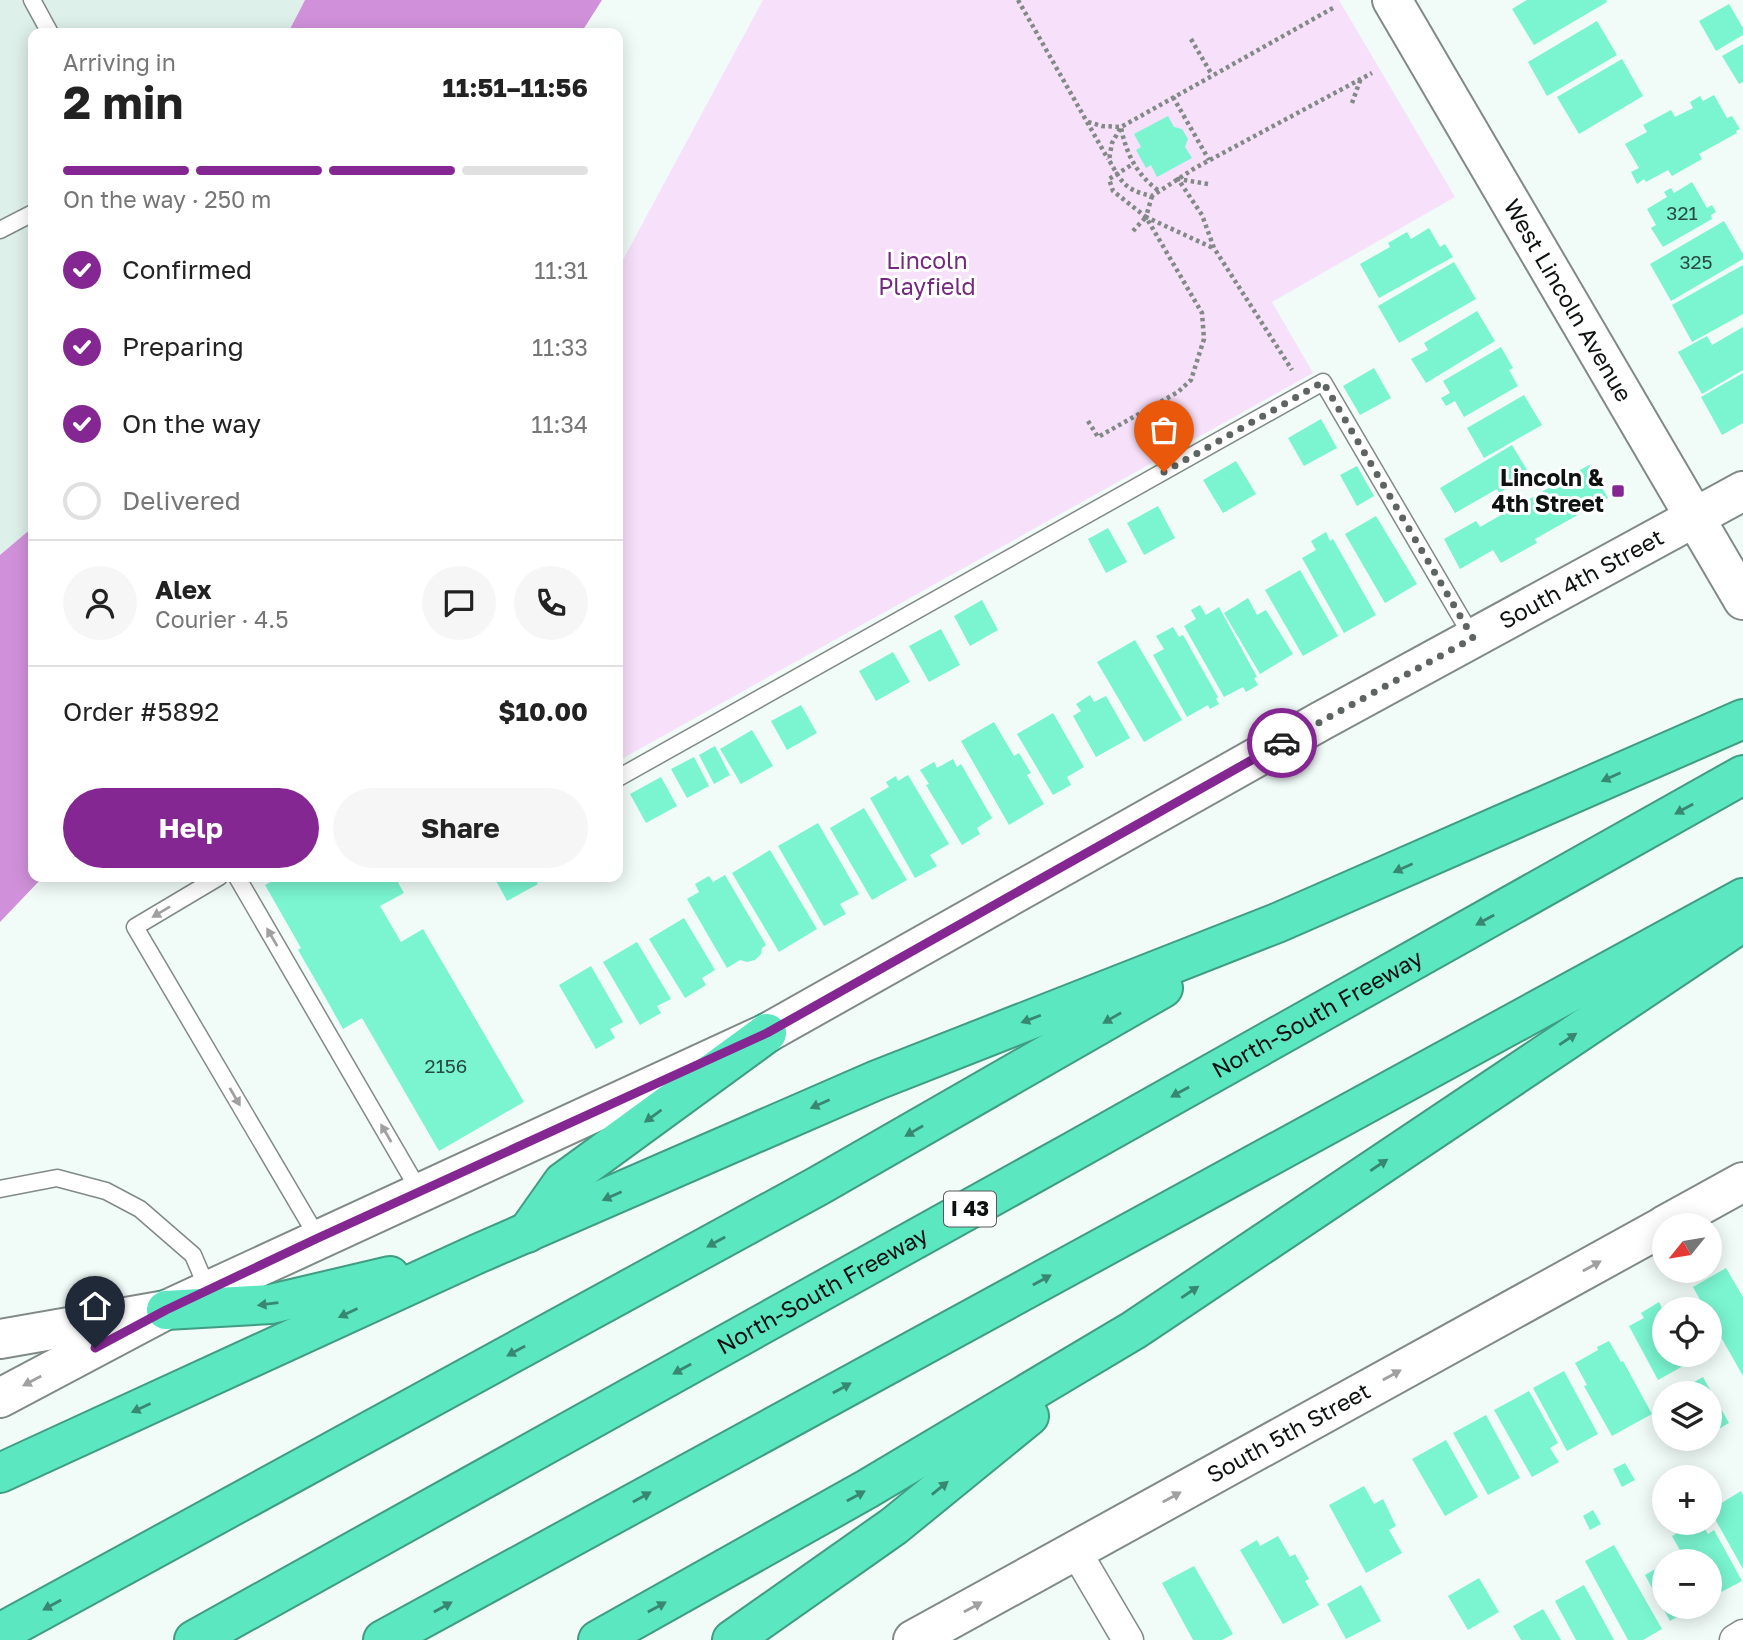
<!DOCTYPE html>
<html lang="en">
<head>
<meta charset="utf-8">
<style>
  body { margin:0; font-family:"Golos Text",sans-serif; background:#f6f6f6; color:#222; height:100vh; display:flex; flex-direction:column; font-size:26px; white-space:nowrap }
  * { box-sizing:border-box; margin:0 }
  p { font-size:23px; color:#767676 }
  .icon { flex:none; width:38px; height:38px; fill:none; stroke:currentColor; stroke-width:2; stroke-linecap:round; stroke-linejoin:round }
  .map { position:relative; flex:1; overflow:hidden }
  .drawer { position:absolute; left:28px; top:28px; width:595px; height:854px; display:flex; flex-direction:column; background:#fff; border-radius:14px; box-shadow:0 4px 18px #0003 }
  .drawer>* { flex:none }
  .needle { width:46px; rotate:240deg }
  .controls { position:absolute; left:1652px; top:1213px; display:grid; gap:14px }
  .controls a { display:grid; place-items:center; width:70px; height:70px; border-radius:50%; background:#fff; box-shadow:0 4px 18px #0003; font-size:35px }
  .pin { position:absolute; display:grid; place-items:center; width:60px; height:60px; color:#fff; margin:-72px -30px; border-radius:50% 50% 50% 0; rotate:-45deg; box-shadow:0 0 7px #0007 }
  .pin .icon { rotate:45deg }
  .courier { position:absolute; display:grid; place-items:center; width:70px; height:70px; margin:-35px; border:5px solid #852792; border-radius:50%; background:#fff; color:#222; box-shadow:0 2px 9px #0007 }
  .summary em { font-style:normal; font-weight:700 }
  .summary div { display:flex; flex-direction:column-reverse }
  .summary { display:flex; align-items:center; justify-content:space-between; height:119px; padding:0 35px }
  h1 { font-size:46px; font-weight:700; line-height:52px }
  .bar { display:grid; grid-template-columns:repeat(4,1fr); gap:10px 7px; align-content:center; height:84px; padding:0 35px }
  .bar i { height:9px; border-radius:5px; background:#e0e0e0 }
  .bar .current { background:#852792 }
  .bar p { grid-column:span 4 }
  .line { display:flex; align-items:center; gap:18px; padding:0 35px; border-top:2px solid #e0e0e0 }
  .line div { flex:1 }
  .round { display:grid; place-items:center; flex:none; width:74px; height:74px; border-radius:37px; background:#f6f6f6 }
  ol { padding:0 35px; list-style:none }
  li { display:flex; align-items:center; gap:21px; height:77px }
  li p { margin-inline-start:auto }
  li .icon { padding:7px; border-radius:50%; background:#852792; color:#fff; stroke-width:4 }
  li:last-child { color:#767676 }
  li i { width:38px; height:38px; border:4px solid #e0e0e0; border-radius:50% }
  .button { display:flex; gap:14px; margin-top:auto; padding:14px 35px }
  .button a { flex:1; height:80px; border-radius:42px; background:#852792; color:#fff; font-size:28px; font-weight:700; line-height:80px; text-align:center }
  .button a+a { background:#f6f6f6; color:#222 }
  .map>svg:first-child { display:block }
  .built { fill:#def0ea }
  .green { fill:#f7e0fa }
  .water { fill:#d191da }
  .building { fill:#7af5d0 }
  .lines { fill:none; stroke-linecap:round; stroke-linejoin:round }
  .service-casing { stroke:#818a86; stroke-width:19 }
  .minor-casing { stroke:#818a86; stroke-width:33 }
  .tertiary-casing { stroke:#818a86; stroke-width:42 }
  .secondary-casing { stroke:#818a86; stroke-width:42 }
  .motorway-casing { stroke:#409c82; stroke-width:42 }
  .path { stroke:#828986; stroke-width:4.5; stroke-dasharray:3.5 3.5; stroke-linecap:butt }
  .service { stroke:#fff; stroke-width:16 }
  .minor { stroke:#fff; stroke-width:30 }
  .tertiary { stroke:#fff; stroke-width:38 }
  .secondary { stroke:#fff; stroke-width:38 }
  .motorway { stroke:#5be7c0; stroke-width:38 }
  .oneway { fill:#388771 }
  .oneway2 { fill:#9fa09f }
  .done { stroke:#5d6461; stroke-width:7; stroke-dasharray:0 12.6 }
  .route { stroke:#852792; stroke-width:9 }
  .poi-dot { fill:#852792; stroke:#fff; stroke-width:2.5 }
  .labels { text-anchor:middle; stroke-width:6; stroke-linejoin:round; paint-order:stroke }
  .number-label { font-size:19px; fill:#294b40 }
  .shield { fill:#fff; stroke:#565958; stroke-width:2 }
  .shield-label { font-size:21px; font-weight:bold; fill:#0e1210 }
  .park-label { font-size:23px; fill:#74287f; stroke:#fff }
  .street-label { font-size:23px; fill:#0e1210; stroke:#fff }
  .poi-label { font-size:23px; font-weight:bold; fill:#0e1210; stroke:#fff; text-anchor:end }
</style>
</head>
<body>
<div class="map">
<svg width="1743" height="1640" viewBox="0 0 1743 1640">
  <rect width="100%" height="100%" fill="#f1fcf8"/>
  <polygon class="built" points="0,0 305,0 288,33 33,33 33,527 0,555"/>
  <polygon class="green" points="763,0 1339,0 1455,197 1272,302 1313,373 618,761 618,269"/>
  <g class="water">
    <polygon points="305,0 602,0 581,33 288,33"/>
    <polygon points="33,527 33,877 43,877 0,922 0,555"/>
  </g>
  <g class="building">
    <polygon points="1527,0 1606,0 1607,2 1534,45 1512,9"/>
    <polygon points="1729,4 1743,28 1743,35 1716,51 1699,21"/>
    <polygon points="1597,21 1617,55 1547,96 1528,62"/>
    <polygon points="1743,44 1743,82 1739,84 1722,56"/>
    <polygon points="1622,59 1643,96 1579,134 1557,97"/>
    <polygon points="1714,95 1727,118 1732,116 1740,129 1736,131 1737,133 1699,154 1702,159 1672,176 1668,170 1646,182 1644,179 1637,184 1631,172 1639,168 1625,144 1647,132 1643,125 1671,110 1675,117 1693,108 1690,102 1700,96 1703,101"/>
    <polygon points="1168,116 1174,127 1182,129 1188,139 1185,147 1192,158 1157,177 1151,165 1146,168 1136,150 1141,147 1134,134"/>
    <polygon points="1692,182 1707,208 1712,205 1716,212 1711,215 1712,219 1663,247 1651,228 1656,225 1647,209 1667,197 1664,192 1671,188 1674,193"/>
    <polygon points="1724,221 1743,254 1743,259 1671,301 1650,264"/>
    <polygon points="1429,228 1440,247 1445,244 1453,257 1379,298 1360,264 1390,247 1388,243 1407,232 1411,239"/>
    <polygon points="1454,262 1476,299 1399,343 1378,306"/>
    <polygon points="1743,265 1743,314 1692,342 1672,305"/>
    <polygon points="1477,311 1495,341 1426,383 1411,359 1428,350 1424,343"/>
    <polygon points="1743,327 1743,370 1702,394 1678,352 1707,336 1712,345"/>
    <polygon points="1501,347 1513,368 1509,370 1518,386 1464,417 1455,401 1446,406 1441,398 1450,393 1443,381"/>
    <polygon points="1374,368 1391,398 1360,415 1343,386"/>
    <polygon points="1743,373 1743,423 1722,435 1701,397"/>
    <polygon points="1524,395 1542,425 1484,458 1467,428"/>
    <polygon points="1321,419 1337,448 1304,466 1288,438"/>
    <polygon points="1512,445 1530,475 1499,493 1497,489 1455,513 1440,488"/>
    <polygon points="1236,461 1256,494 1223,513 1203,480"/>
    <polygon points="1589,465 1608,498 1535,539 1537,543 1501,563 1493,550 1460,569 1444,539 1476,521 1480,527"/>
    <polygon points="1357,466 1374,496 1357,506 1340,475"/>
    <polygon points="1158,506 1175,538 1144,555 1127,523"/>
    <polygon points="1376,516 1417,584 1385,603 1345,534"/>
    <polygon points="1108,528 1127,562 1106,573 1088,539"/>
    <polygon points="1326,532 1330,541 1333,539 1376,615 1344,633 1302,558 1316,550 1311,541"/>
    <polygon points="1300,570 1338,636 1303,656 1265,590"/>
    <polygon points="1248,598 1257,615 1266,610 1293,654 1260,674 1224,613"/>
    <polygon points="982,600 998,630 970,646 954,616"/>
    <polygon points="1200,605 1206,615 1219,607 1257,677 1254,678 1258,685 1246,692 1243,687 1224,697 1184,626 1196,619 1191,610"/>
    <polygon points="1173,627 1179,637 1183,635 1218,697 1216,699 1219,704 1210,709 1208,705 1187,717 1153,655 1164,649 1156,636"/>
    <polygon points="941,629 960,665 929,682 909,646"/>
    <polygon points="1135,640 1182,720 1144,742 1097,662"/>
    <polygon points="893,652 910,682 876,701 859,671"/>
    <polygon points="1090,695 1094,702 1106,696 1130,738 1096,757 1073,716 1081,711 1076,704"/>
    <polygon points="801,705 817,733 787,750 771,721"/>
    <polygon points="1053,713 1084,767 1067,777 1071,785 1053,795 1017,734"/>
    <polygon points="994,722 1014,756 1019,753 1031,773 1027,775 1044,804 1009,825 961,741"/>
    <polygon points="752,730 773,766 741,784 720,749"/>
    <polygon points="715,746 730,775 714,784 699,755"/>
    <polygon points="694,757 709,786 687,798 671,769"/>
    <polygon points="953,759 957,767 961,764 992,818 977,828 980,834 962,845 926,785 929,784 920,770 934,762 937,768"/>
    <polygon points="908,775 949,844 930,855 937,866 915,878 870,798 889,787 886,782 896,776 898,781"/>
    <polygon points="661,777 677,806 646,823 630,794"/>
    <polygon points="864,808 907,880 872,900 830,828"/>
    <polygon points="818,823 859,894 840,904 846,914 824,926 778,846"/>
    <polygon points="770,850 817,929 779,952 732,873"/>
    <polygon points="725,875 766,945 762,948 761,954 755,960 747,962 740,960 727,968 687,899 699,892 695,884 709,876 713,882"/>
    <polygon points="281,877 395,877 404,893 380,906 401,942 423,929 524,1102 439,1151 362,1018 343,1029 320,988 298,950 301,948 265,885"/>
    <polygon points="494,877 534,877 538,884 507,901"/>
    <polygon points="684,918 715,970 702,978 706,985 685,998 649,939"/>
    <polygon points="637,942 671,999 657,1006 661,1013 640,1025 603,962"/>
    <polygon points="591,966 623,1022 610,1029 615,1038 596,1049 559,985"/>
    <polygon points="1726,1268 1743,1297 1743,1376 1710,1318 1710,1309 1705,1309 1693,1287"/>
    <polygon points="1659,1302 1664,1312 1664,1354 1691,1354 1694,1360 1658,1380 1629,1326 1644,1318 1641,1313"/>
    <polygon points="1609,1341 1621,1362 1623,1361 1652,1414 1612,1436 1584,1386 1587,1385 1575,1363 1598,1350 1597,1347"/>
    <polygon points="1564,1371 1598,1434 1567,1451 1533,1388"/>
    <polygon points="1703,1377 1729,1423 1710,1434 1710,1393 1675,1393"/>
    <polygon points="1529,1391 1558,1443 1550,1448 1559,1462 1532,1477 1494,1410"/>
    <polygon points="1486,1415 1520,1478 1488,1495 1453,1433"/>
    <polygon points="1446,1440 1478,1497 1445,1516 1412,1459"/>
    <polygon points="1625,1463 1635,1480 1622,1487 1613,1469"/>
    <polygon points="1684,1470 1688,1477 1669,1477"/>
    <polygon points="1364,1486 1374,1504 1383,1499 1396,1526 1389,1530 1402,1553 1366,1573 1329,1505"/>
    <polygon points="1741,1491 1743,1495 1743,1569 1710,1510"/>
    <polygon points="1593,1510 1601,1524 1590,1530 1583,1516"/>
    <polygon points="1697,1522 1701,1522 1708,1534 1714,1530 1742,1581 1710,1598 1710,1561 1686,1561 1672,1536"/>
    <polygon points="1278,1536 1290,1557 1295,1554 1309,1579 1305,1581 1319,1605 1283,1624 1240,1550 1257,1540 1260,1546"/>
    <polygon points="1614,1545 1662,1629 1643,1640 1628,1640 1585,1561"/>
    <polygon points="1664,1564 1664,1606 1695,1606 1670,1621 1645,1575"/>
    <polygon points="1194,1566 1233,1634 1222,1640 1193,1640 1162,1583"/>
    <polygon points="1479,1578 1499,1612 1468,1630 1448,1596"/>
    <polygon points="1361,1585 1381,1621 1346,1639 1327,1604"/>
    <polygon points="1584,1585 1614,1640 1576,1640 1555,1601"/>
    <polygon points="1543,1609 1561,1640 1521,1640 1513,1626"/>
  </g>
  <g class="lines">
    <g class="service-casing">
      <g id="service">
        <polyline points="32,0 50,33"/>
        <polyline points="0,230 33,213"/>
        <polyline points="618,778 1323,382 1473,638"/>
        <polyline points="219,877 135,927 318,1238"/>
        <polyline points="237,877 420,1192"/>
        <polyline points="0,1189 57,1178 106,1191 140,1209 193,1255 208,1290"/>
      </g>
    </g>
    <g class="minor-casing">
      <g id="minor">
        <polyline points="1075,1550 1128,1640"/>
        <polyline points="1735,1640 1743,1635"/>
      </g>
    </g>
    <g class="tertiary-casing">
      <g id="tertiary">
        <path id="s1" d="M1392,0L1743,600"/>
        <polyline points="1665,1225 1743,1182"/>
        <path id="s2" d="M0,1398L166,1310L767,1033L1321,721L1743,491"/>
        <path id="s3" d="M913,1640L1664,1226"/>
      </g>
    </g>
    <g class="secondary-casing">
      <polyline id="secondary" points="0,1339 166,1310"/>
    </g>
    <g class="motorway-casing">
      <g id="motorway">
        <polyline points="527,1233 563,1182 767,1033"/>
        <polyline points="166,1310 271,1304 390,1276"/>
        <polyline points="0,1473 477,1254 877,1080 1277,923 1743,719"/>
        <polyline points="0,1633 818,1186 1163,988"/>
        <path id="s4" d="M194,1640L1072,1152L1743,775"/>
        <polyline points="383,1640 1743,898"/>
        <polyline points="598,1640 867,1489 1134,1330 1731,930"/>
        <polyline points="732,1640 894,1526 1029,1416"/>
      </g>
    </g>
    <g class="path">
      <polyline points="1018,0 1108,159"/>
      <path d="M1333,8L1121,127L1112,143L1109,160C1122,183 1125,190 1152,196L1195,168L1372,73"/>
      <polyline points="1191,39 1212,75"/>
      <polyline points="1173,97 1209,160"/>
      <polyline points="1352,103 1361,78"/>
      <path d="M1088,122L1102,126L1121,127C1126,154 1137,175 1159,191"/>
      <polyline points="1208,184 1178,179 1202,215 1214,248 1292,370"/>
      <polyline points="1152,196 1146,217 1213,248"/>
      <polyline points="1133,231 1146,217"/>
      <polyline points="1088,421 1098,437 1178,392 1191,380 1204,339 1202,313 1146,217 1113,191 1109,179 1133,164"/>
    </g>
    <use href="#service" class="service"/>
    <use href="#minor" class="minor"/>
    <use href="#tertiary" class="tertiary"/>
    <use href="#secondary" class="secondary"/>
    <use href="#motorway" class="motorway"/>
  </g>
  <defs><path id="oneway-solid" d="M-6-.8H1V-3.2L6.5 0L1 3.2V.8H-6Z" transform="scale(1.75)"/></defs>
  <g class="oneway">
    <use href="#oneway-solid" transform="translate(1611 777) rotate(156)"/>
    <use href="#oneway-solid" transform="translate(1684 809) rotate(151)"/>
    <use href="#oneway-solid" transform="translate(1403 868) rotate(156)"/>
    <use href="#oneway-solid" transform="translate(1485 920) rotate(151)"/>
    <use href="#oneway-solid" transform="translate(1112 1018) rotate(150)"/>
    <use href="#oneway-solid" transform="translate(1031 1019) rotate(159)"/>
    <use href="#oneway-solid" transform="translate(1568 1039) rotate(-34)"/>
    <use href="#oneway-solid" transform="translate(1180 1092) rotate(151)"/>
    <use href="#oneway-solid" transform="translate(820 1104) rotate(156)"/>
    <use href="#oneway-solid" transform="translate(653 1116) rotate(144)"/>
    <use href="#oneway-solid" transform="translate(914 1131) rotate(150)"/>
    <use href="#oneway-solid" transform="translate(1379 1165) rotate(-34)"/>
    <use href="#oneway-solid" transform="translate(612 1196) rotate(156)"/>
    <use href="#oneway-solid" transform="translate(716 1242) rotate(151)"/>
    <use href="#oneway-solid" transform="translate(1042 1280) rotate(-29)"/>
    <use href="#oneway-solid" transform="translate(1190 1292) rotate(-34)"/>
    <use href="#oneway-solid" transform="translate(268 1304) rotate(173)"/>
    <use href="#oneway-solid" transform="translate(348 1313) rotate(155)"/>
    <use href="#oneway-solid" transform="translate(516 1351) rotate(151)"/>
    <use href="#oneway-solid" transform="translate(682 1369) rotate(151)"/>
    <use href="#oneway-solid" transform="translate(842 1388) rotate(-29)"/>
    <use href="#oneway-solid" transform="translate(141 1408) rotate(155)"/>
    <use href="#oneway-solid" transform="translate(940 1488) rotate(-39)"/>
    <use href="#oneway-solid" transform="translate(856 1496) rotate(-29)"/>
    <use href="#oneway-solid" transform="translate(642 1497) rotate(-29)"/>
    <use href="#oneway-solid" transform="translate(52 1605) rotate(151)"/>
    <use href="#oneway-solid" transform="translate(443 1607) rotate(-29)"/>
    <use href="#oneway-solid" transform="translate(657 1607) rotate(-29)"/>
  </g>
  <g class="oneway2">
    <use href="#oneway-solid" transform="translate(161 912) rotate(149)"/>
    <use href="#oneway-solid" transform="translate(272 937) rotate(-120)"/>
    <use href="#oneway-solid" transform="translate(235 1097) rotate(60)"/>
    <use href="#oneway-solid" transform="translate(386 1133) rotate(-120)"/>
    <use href="#oneway-solid" transform="translate(1592 1266) rotate(-29)"/>
    <use href="#oneway-solid" transform="translate(1392 1375) rotate(-29)"/>
    <use href="#oneway-solid" transform="translate(32 1381) rotate(152)"/>
    <use href="#oneway-solid" transform="translate(1172 1497) rotate(-29)"/>
    <use href="#oneway-solid" transform="translate(973 1607) rotate(-29)"/>
  </g>
  <g class="lines">
    <polyline class="done" points="1164,472 1323,382 1473,638 1282,743"/>
    <polyline class="route" points="95,1348 166,1310 318,1238 767,1033 1282,743"/>
  </g>
  <rect class="poi-dot" x="1611" y="484" width="14" height="14" rx="3.5"/>
  <g class="labels">
    <g class="number-label">
      <text x="1682" y="220">321</text>
      <text x="1696" y="269">325</text>
      <text x="446" y="1073">2156</text>
    </g>
    <rect class="shield" x="944" y="1191.5" width="52" height="35" rx="5"/>
    <g class="shield-label">
      <text x="970" y="1216">I 43</text>
    </g>
    <g class="park-label">
      <text x="927" y="269">Lincoln<tspan x="927" dy="26">Playfield</tspan></text>
    </g>
    <g class="street-label">
      <text dy="8" stroke="none"><textPath href="#s1" startOffset="348">West Lincoln Avenue</textPath></text>
      <text dy="8" stroke="none"><textPath href="#s2" startOffset="1782">South 4th Street</textPath></text>
      <text dy="8" stroke="none"><textPath href="#s4" startOffset="1286">North-South Freeway</textPath></text>
      <text dy="8" stroke="none"><textPath href="#s4" startOffset="719">North-South Freeway</textPath></text>
      <text dy="8" stroke="none"><textPath href="#s3" startOffset="429">South 5th Street</textPath></text>
    </g>
    <g class="poi-label">
      <text x="1604" y="486">Lincoln &amp;<tspan x="1604" dy="26">4th Street</tspan></text>
    </g>
  </g>
</svg>
<div class="controls">
<a><svg class="needle" viewBox="-14 -14 28 28"><path d="M0-13l5 13h-10z" fill="#e53935"/><path d="M0 13l5-13h-10z" fill="#767676"/></svg></a>
<a><svg class="icon" aria-label="locate" viewBox="0 0 24 24"><circle cx="12" cy="12" r="6"/><path d="M12 2v4M12 18v4M2 12h4M18 12h4"/></svg></a>
<a><svg class="icon" aria-label="layers" viewBox="0 0 24 24"><path d="M12 4l9 5-9 5-9-5zM3 14l9 5 9-5"/></svg></a>
<a>+</a>
<a>−</a>
</div>
<div class="pin" style="left:1164px;top:472px;background:#ea580c"><svg class="icon" aria-label="bag" viewBox="0 0 24 24"><path d="M5 8h14l-1 12H6zM9 8a3 3 0 0 1 6 0"/></svg></div>
<div class="pin" style="left:95px;top:1348px;background:#1f2937"><svg class="icon" aria-label="home" viewBox="0 0 24 24"><path d="M3 11l9-7 9 7M6 9v11h12V9"/></svg></div>
<div class="courier" style="left:1282px;top:743px"><svg class="icon" aria-label="car" viewBox="0 0 24 24"><path d="M5 17H2v-5l4-1 3-4h7l3 4 3 1v5h-3M9 17h6M6 11h13"/><circle cx="7" cy="17" r="2"/><circle cx="17" cy="17" r="2"/></svg></div>
<section class="drawer">
<div class="summary"><div><h1>2 min</h1><p>Arriving in</p></div><em>11:51–11:56</em></div>
<div class="bar"><i class="current"></i><i class="current"></i><i class="current"></i><i></i><p>On the way · 250 m</p></div>
<ol>
<li><svg class="icon" aria-label="check" viewBox="0 0 24 24"><path d="M5 12l5 5 9-10"/></svg>Confirmed<p>11:31</p></li>
<li><svg class="icon" aria-label="check" viewBox="0 0 24 24"><path d="M5 12l5 5 9-10"/></svg>Preparing<p>11:33</p></li>
<li><svg class="icon" aria-label="check" viewBox="0 0 24 24"><path d="M5 12l5 5 9-10"/></svg>On the way<p>11:34</p></li>
<li><i></i>Delivered</li>
</ol>
<div class="line" style="height:126px"><a class="round"><svg class="icon" aria-label="person" viewBox="0 0 24 24"><circle cx="12" cy="8" r="4"/><path d="M4 21q1-7 8-7t8 7"/></svg></a><div><b>Alex</b><p>Courier · 4.5</p></div><a class="round"><svg class="icon" aria-label="chat" viewBox="0 0 24 24"><path d="M4 5h16v11H9l-5 4z"/></svg></a><a class="round"><svg class="icon" aria-label="phone" viewBox="0 0 24 24"><path d="M5 4h4l2 5-3 2q2 4 5 5l2-3 5 2v4C11 20 4 13 5 4z"/></svg></a></div>
<div class="line" style="height:91px"><div>Order #5892</div><b>$10.00</b></div>
<div class="button"><a>Help</a><a>Share</a></div>
</section>
</div>
</body>
</html>
